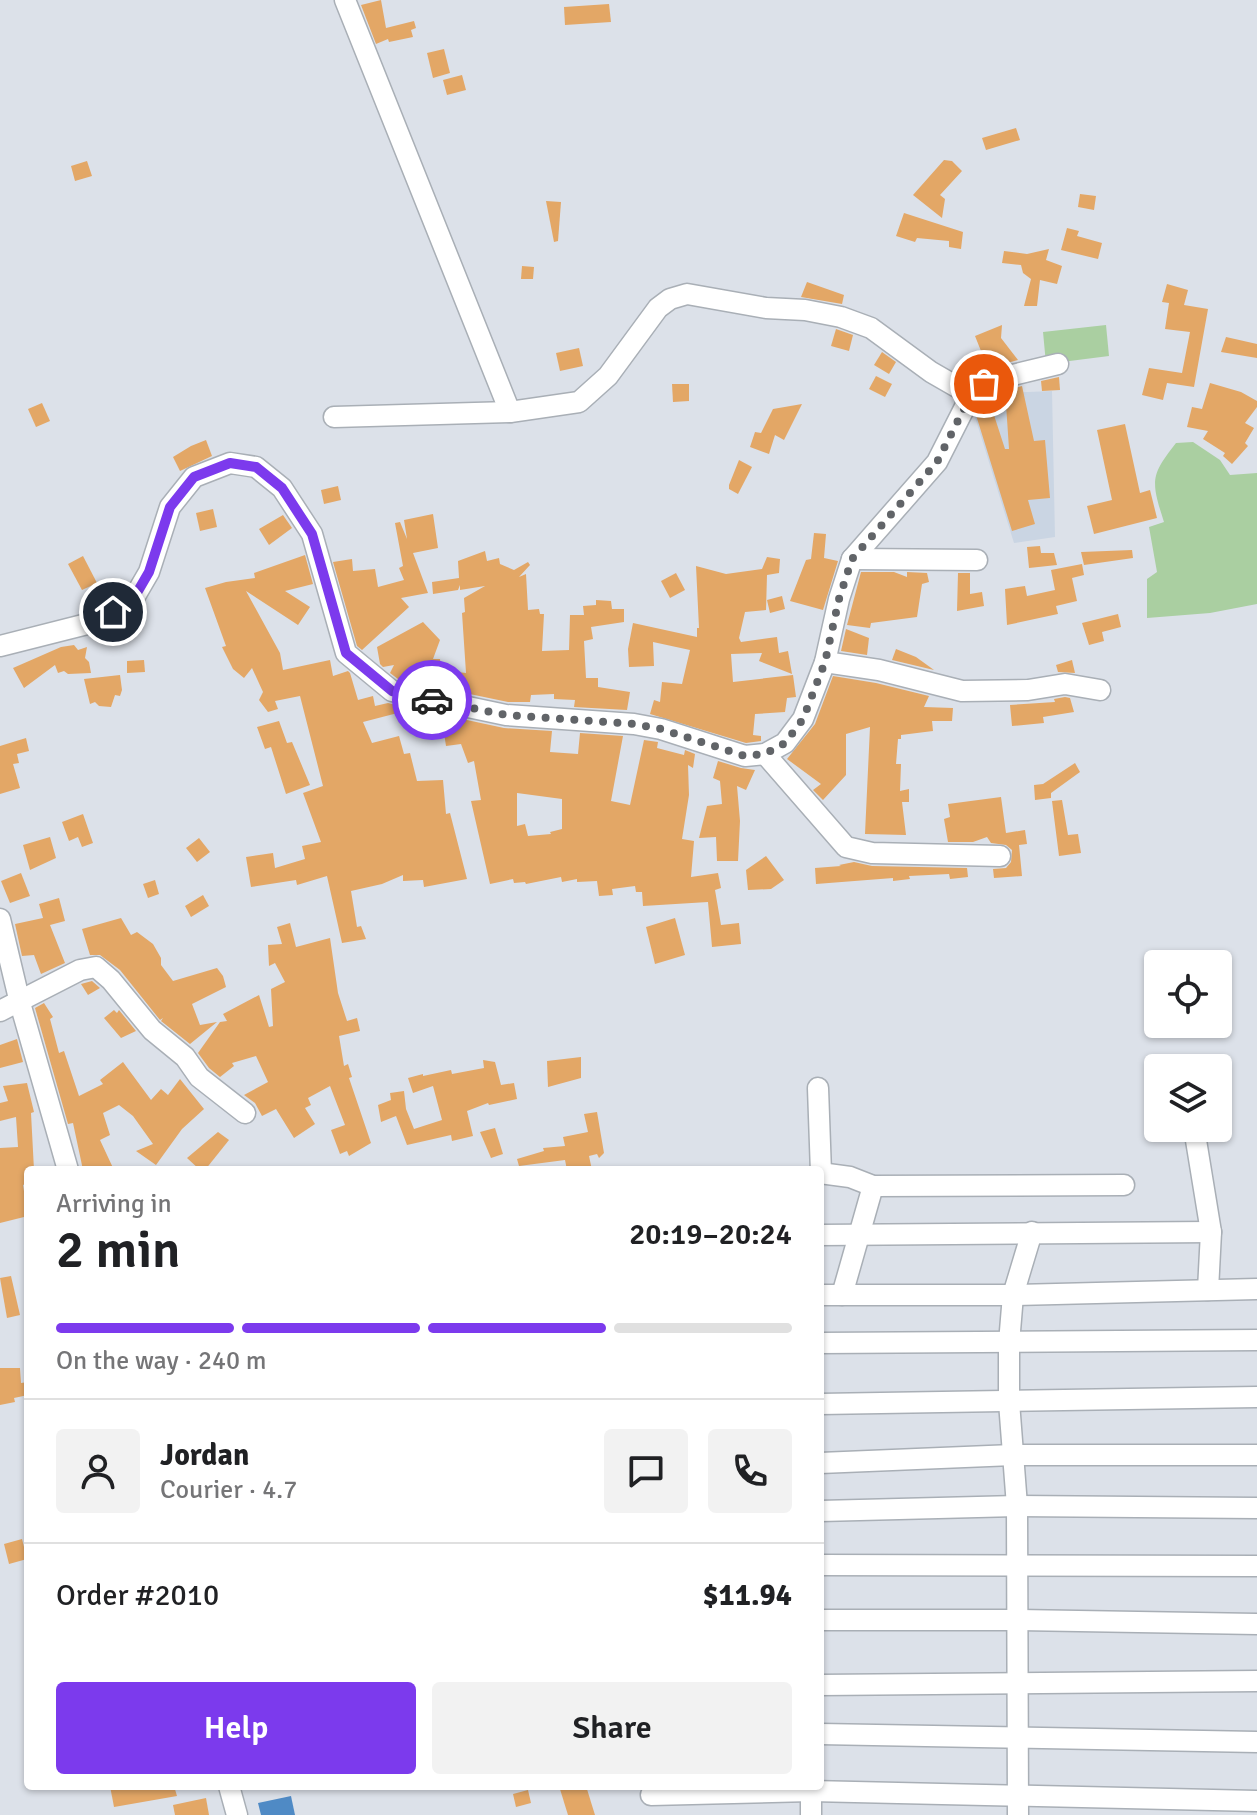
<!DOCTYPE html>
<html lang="en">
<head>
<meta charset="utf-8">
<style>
  body { margin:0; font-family:Signika,sans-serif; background:#f2f2f2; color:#202124; height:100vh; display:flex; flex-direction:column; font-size:30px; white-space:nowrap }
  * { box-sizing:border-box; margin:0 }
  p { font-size:26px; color:#757577 }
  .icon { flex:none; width:44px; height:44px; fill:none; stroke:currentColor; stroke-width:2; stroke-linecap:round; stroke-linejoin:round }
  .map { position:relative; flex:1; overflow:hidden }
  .panel { position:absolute; left:24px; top:1166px; width:800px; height:624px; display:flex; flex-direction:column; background:#fff; border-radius:8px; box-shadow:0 2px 6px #0004 }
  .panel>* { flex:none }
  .buttons { position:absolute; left:1144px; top:950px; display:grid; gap:16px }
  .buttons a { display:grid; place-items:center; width:88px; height:88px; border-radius:8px; background:#fff; box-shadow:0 2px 6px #0004; font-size:40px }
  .pin { position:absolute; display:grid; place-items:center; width:68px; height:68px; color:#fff; margin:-34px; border:4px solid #fff; border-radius:50%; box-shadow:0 2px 8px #0007 }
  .courier { position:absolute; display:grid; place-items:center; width:80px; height:80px; margin:-40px; border:6px solid #7c3aed; border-radius:50%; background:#fff; color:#222; box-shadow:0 2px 10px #0007 }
  .overview em { font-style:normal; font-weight:600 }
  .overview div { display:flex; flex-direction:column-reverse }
  .overview { display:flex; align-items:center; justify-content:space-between; height:136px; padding:0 32px }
  h1 { font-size:52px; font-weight:600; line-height:60px }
  .bar { display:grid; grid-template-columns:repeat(4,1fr); gap:12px 8px; align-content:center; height:96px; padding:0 32px }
  .bar i { height:10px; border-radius:6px; background:#e0e0e0 }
  .bar .active { background:#7c3aed }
  .bar p { grid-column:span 4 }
  .line { display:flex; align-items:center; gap:20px; padding:0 32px; border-top:2px solid #e0e0e0 }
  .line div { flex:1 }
  .round { display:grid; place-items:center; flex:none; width:84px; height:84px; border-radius:8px; background:#f2f2f2 }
  .primary-button { display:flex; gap:16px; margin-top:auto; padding:16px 32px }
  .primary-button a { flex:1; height:92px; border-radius:8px; background:#7c3aed; color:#fff; font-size:32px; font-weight:600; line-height:92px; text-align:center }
  .primary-button a+a { background:#f2f2f2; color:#202124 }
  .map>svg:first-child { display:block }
  .built { fill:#cad5e3 }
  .green { fill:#aacfa1 }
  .water { fill:#4f8ac5 }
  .building { fill:#e3a766; fill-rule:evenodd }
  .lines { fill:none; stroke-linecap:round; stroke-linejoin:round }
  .minor-casing { stroke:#a9afb6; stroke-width:23 }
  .minor { stroke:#fff; stroke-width:20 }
  .done { stroke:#616468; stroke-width:8; stroke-dasharray:0 14.4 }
  .route { stroke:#7c3aed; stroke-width:10 }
</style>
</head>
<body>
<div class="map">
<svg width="1257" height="1815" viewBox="0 0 1257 1815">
  <rect width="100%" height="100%" fill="#dce1e9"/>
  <polygon class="built" points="1052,391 1055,537 1014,543 971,404 1005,393"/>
  <g class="green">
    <polygon points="1106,325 1109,356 1046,364 1043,332"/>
    <path d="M1193,442L1220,460L1230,475L1257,473V604L1210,613L1147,618V579L1157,572L1149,527L1164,522C1151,481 1150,476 1176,443Z"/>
  </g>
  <polygon class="water" points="291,1796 295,1815 261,1815 258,1803"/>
  <g class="building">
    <polygon points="381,0 386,28 414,21 416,28 411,30 413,37 389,42 388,39 376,44 361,5"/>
    <polygon points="609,4 611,22 565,25 564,7"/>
    <polygon points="444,49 450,73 433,78 427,53"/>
    <polygon points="462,75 466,90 447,95 443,80"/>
    <polygon points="1016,128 1020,140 986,150 982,138"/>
    <polygon points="944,160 952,161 962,171 940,195 945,199 942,218 913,195"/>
    <polygon points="87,161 92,176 75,181 71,166"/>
    <polygon points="1080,194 1096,196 1094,210 1078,207"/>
    <polygon points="546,201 561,202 558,241 554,242"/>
    <polygon points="904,213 963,232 961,249 949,247 949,241 917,238 915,242 896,236"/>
    <polygon points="1067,228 1079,231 1077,236 1102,243 1098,259 1061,250"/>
    <polygon points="1049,249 1046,260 1062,266 1057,284 1040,280 1037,306 1024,306 1031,279 1023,273 1021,265 1002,263 1004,251 1027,254"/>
    <polygon points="522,266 534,267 533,279 521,279"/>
    <polygon points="807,282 844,295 842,304 801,297"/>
    <polygon points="1167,284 1188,290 1184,305 1208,309 1194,387 1167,383 1163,400 1142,395 1149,368 1182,373 1190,332 1165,329 1169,303 1162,302"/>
    <polygon points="1002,325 1001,338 1018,360 1003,364 1002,358 981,351 975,336"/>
    <polygon points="836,329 853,335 849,351 831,346"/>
    <polygon points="1226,337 1257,344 1257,358 1221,352"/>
    <polygon points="579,348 583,366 560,371 556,353"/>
    <polygon points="882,352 896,362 889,374 874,365"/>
    <polygon points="976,357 980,372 967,377 962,361"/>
    <polygon points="876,376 892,384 885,397 869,389"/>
    <polygon points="1059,377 1060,390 1042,391 1041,381"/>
    <polygon points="1210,383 1241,392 1257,401 1257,407 1245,423 1254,428 1245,443 1248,446 1232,464 1223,456 1225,453 1203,439 1208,431 1187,427 1192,407 1202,409"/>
    <polygon points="672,384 689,384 689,401 673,402"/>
    <polygon points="1022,386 1034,441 1045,440 1050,498 1028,500 1035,524 1012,531 976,415 992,409 1005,449 1009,449 1006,404 1013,402 1011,389"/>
    <polygon points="42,403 50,421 36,427 28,409"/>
    <polygon points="802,404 784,440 775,435 769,454 750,447 755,432 761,433 773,409"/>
    <polygon points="1125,424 1140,493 1150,490 1157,518 1094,534 1087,506 1112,500 1097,430"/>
    <polygon points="206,440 212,456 180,471 173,457 191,446"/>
    <polygon points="739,460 752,467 738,494 729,489 729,485"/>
    <polygon points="338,486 341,500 324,504 321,490"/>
    <polygon points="213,509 217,527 200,531 196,513"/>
    <polygon points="433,514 438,548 413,553 428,593 401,598 409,607 362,650 357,646 333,562 352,559 353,571 375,569 378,587 404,580 399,568 403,566 395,523 400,522 407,539 404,520"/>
    <polygon points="283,515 292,528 269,545 259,529"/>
    <polygon points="814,533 826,534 824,558 838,561 823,610 790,601 806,560 811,559"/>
    <polygon points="1040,546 1041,553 1054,553 1057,565 1029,568 1027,547"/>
    <polygon points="1132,550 1133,558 1084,565 1081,552"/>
    <polygon points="485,551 487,561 499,558 500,564 514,570 528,562 530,565 519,577 526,574 528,610 539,609 540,614 544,614 542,651 569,650 570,615 584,615 583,606 596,605 596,600 611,601 612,609 624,609 624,622 591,627 593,639 584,641 586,678 598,678 598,687 630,692 627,710 574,707 575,700 554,699 554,694 531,695 530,702 508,702 398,679 390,673 394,665 383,667 380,664 377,647 423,622 440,640 433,659 440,659 441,670 466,673 462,613 465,612 464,598 485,586 460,590 460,585 458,590 433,594 432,582 459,578 458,561"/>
    <polygon points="305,555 313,584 285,591 310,607 298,625 246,591 280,653 283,670 330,660 333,676 348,671 350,673 358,700 373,696 375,706 388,703 413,709 363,722 372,743 399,736 404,754 410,753 417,781 443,780 446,814 450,813 467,879 424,887 423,880 403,881 403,875 382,884 351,891 357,927 361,926 366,939 342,943 327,876 297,885 296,880 251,887 246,857 273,853 275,868 305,859 302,846 321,842 303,793 323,786 300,696 275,701 278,709 268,712 259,700 263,692 252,668 244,678 233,669 222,647 226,646 205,588 226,582 255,578 254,573"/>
    <polygon points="83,556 97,583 82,590 68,564"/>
    <polygon points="767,557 780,559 779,573 767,575 766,610 745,612 739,638 741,642 777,637 779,653 788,651 792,674 759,661 762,653 731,654 733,682 793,675 796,697 787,698 785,712 755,714 753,735 761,736 761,741 746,743 650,714 654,700 660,702 662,682 682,684 690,650 653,642 654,666 629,667 628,649 633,623 697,637 697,628 699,628 696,566 726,574 762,569"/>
    <polygon points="1082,564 1084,575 1072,578 1077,601 1056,606 1058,614 1007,625 1005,589 1025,586 1027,596 1055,590 1051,570"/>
    <polygon points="861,572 894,572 907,577 907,572 927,573 929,582 922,584 917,617 871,623 870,628 847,625"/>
    <polygon points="676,573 685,590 670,598 661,581"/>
    <polygon points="958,573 970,573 970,594 982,592 984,606 957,611"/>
    <polygon points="782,596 785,609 770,613 767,600"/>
    <polygon points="1118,614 1121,627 1102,632 1104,641 1089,645 1082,623"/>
    <polygon points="846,629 869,638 867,655 841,651"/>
    <polygon points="74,645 78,650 87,647 85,658 89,662 91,673 68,674 64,671 58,673 55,665 24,688 13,668 61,647"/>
    <polygon points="896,649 916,657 934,670 892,660"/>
    <polygon points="144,660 145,672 127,673 127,661"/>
    <polygon points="1072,660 1075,673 1058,672 1056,665"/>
    <polygon points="120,675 122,690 120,696 115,695 111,707 99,706 95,702 90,704 84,679"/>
    <polygon points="833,676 876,683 929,696 924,707 953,708 952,721 932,721 933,731 901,735 901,739 898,739 896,764 901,764 900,791 909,789 909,802 902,802 906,835 865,834 870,727 846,734 846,775 823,800 813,790 821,784 787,759 815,724"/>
    <polygon points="1065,697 1070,698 1074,712 1043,717 1044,723 1012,726 1010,705 1055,702 1054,699"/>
    <path d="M425,711L504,728L552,731L550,752L578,754L580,733L623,736L611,801L630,805L644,740L658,742L657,748L684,755L685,750L695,754L693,768L688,765L689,795L682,839L694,841L691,877L718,873L721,888L715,890L721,925L739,923L741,944L712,947L708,902L643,906L642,892H636L635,886L612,889L613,895L599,896L597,881L577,882V879L562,882L561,877L526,884L525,882L514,883L513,879L490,884L471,801L481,800L474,761L468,763L461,744L446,746L442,720L429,724ZM517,793L562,799V829L550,832L551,834L528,836L525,824L517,826Z"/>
    <polygon points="279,721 287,743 292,742 310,785 286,794 271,747 265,749 257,727"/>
    <polygon points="26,738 29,751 17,754 19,763 13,764 20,788 0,794 0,746"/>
    <polygon points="718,761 741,768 755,770 746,790 737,786 740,821 738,861 717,861 716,837 699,838 707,806 722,804 720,781 713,778"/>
    <polygon points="1075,763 1080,772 1051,793 1051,798 1035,800 1034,785 1043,784"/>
    <polygon points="1001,797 1006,833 1025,830 1027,844 1019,845 1022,876 994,878 993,869 1006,868 1011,862 1012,850 1006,845 991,843 987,837 973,842 948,842 944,819 950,817 948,804"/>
    <polygon points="1062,800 1068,835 1078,834 1081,853 1059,856 1052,801"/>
    <polygon points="83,814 93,843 82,847 78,837 69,841 62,822"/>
    <polygon points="50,837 56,858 30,870 23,845"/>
    <polygon points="199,838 210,852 197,862 186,848"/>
    <polygon points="766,856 784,880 771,889 748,890 746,870"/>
    <polygon points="854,862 872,866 967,868 968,877 950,879 949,874 909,876 910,879 893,881 893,878 816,884 815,868 841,866 839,865"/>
    <polygon points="21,873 30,896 10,903 1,881"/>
    <polygon points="155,880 159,894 148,898 143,884"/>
    <polygon points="203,895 209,906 191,917 185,906"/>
    <polygon points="59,898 65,921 50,925 65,963 41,974 34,955 22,956 15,924 43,918 39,904"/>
    <polygon points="121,918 131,935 137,932 153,944 161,958 161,965 173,981 217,968 223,976 226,987 192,1004 200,1025 217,1022 190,1044 161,1021 163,1018 160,1020 120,970 100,955 90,955 82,929"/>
    <polygon points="675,918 685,955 655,964 646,927"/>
    <polygon points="290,923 296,947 330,938 338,993 347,1021 357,1018 360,1031 339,1036 344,1066 348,1064 352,1077 349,1078 371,1143 349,1156 347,1151 340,1154 331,1130 345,1125 330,1086 308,1098 311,1105 305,1108 315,1124 294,1138 276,1109 262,1116 255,1103 244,1095 268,1082 256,1056 232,1063 234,1066 220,1077 209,1068 198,1053 220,1022 227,1021 223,1014 259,995 269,1027 273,1026 271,989 285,982 275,963 269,966 268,945 282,944 277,927"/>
    <polygon points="92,981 100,988 88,995 81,984"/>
    <polygon points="44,1003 53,1017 50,1019 59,1053 64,1051 79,1096 103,1084 100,1080 123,1062 151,1100 161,1089 168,1095 180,1079 204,1109 182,1129 156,1165 136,1151 153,1144 133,1116 119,1105 103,1113 110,1135 100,1140 114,1170 83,1170 73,1123 68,1124 35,1008"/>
    <polygon points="114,1010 117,1013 119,1010 136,1031 121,1038 104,1018"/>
    <polygon points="17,1039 23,1062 0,1068 0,1045"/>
    <polygon points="581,1057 581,1078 548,1087 547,1061"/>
    <polygon points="483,1060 495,1062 501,1085 514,1083 517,1099 489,1105 488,1103 467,1111 473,1136 452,1141 451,1135 407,1145 396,1116 381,1122 378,1105 391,1100 390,1093 404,1091 406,1109 414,1129 442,1120 433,1086 413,1093 408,1078 423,1074 423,1076 451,1070 452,1074 484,1068"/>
    <polygon points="27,1083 34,1112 31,1113 34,1170 28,1170 28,1183 23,1185 28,1216 0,1223 0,1148 18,1147 16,1117 0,1121 0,1103 8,1101 3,1086"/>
    <polygon points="597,1112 604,1153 599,1158 597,1154 589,1156 592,1170 567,1170 565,1160 519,1166 517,1159 544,1151 543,1148 565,1146 563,1137 588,1132 584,1114"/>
    <polygon points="495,1128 503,1154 491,1158 480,1132"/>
    <polygon points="218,1132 229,1140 205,1170 200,1170 187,1158"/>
    <polygon points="11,1276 20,1315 7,1318 0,1278"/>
    <polygon points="0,1368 20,1368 21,1383 28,1382 28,1395 14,1398 15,1402 0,1405"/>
    <polygon points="22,1539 27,1559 9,1564 4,1544"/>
    <polygon points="110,1786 174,1786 177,1796 114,1807"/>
    <polygon points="559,1786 586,1786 595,1815 568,1815"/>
    <polygon points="528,1790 531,1803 516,1807 513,1794"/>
    <polygon points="206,1798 209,1815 175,1815 173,1805"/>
  </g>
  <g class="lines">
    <g class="minor-casing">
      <g id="minor">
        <polyline points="345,0 510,412 579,402 608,376 658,308 670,299 687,294 766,308 805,310 841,317 871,328 931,372 971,395"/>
        <polyline points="334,417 510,412"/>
        <polyline points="852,559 977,560"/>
        <polyline points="0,646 95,622 131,603 149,572 170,507 194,477 230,463 256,467 282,488 312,534 346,653 392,691 506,715 634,724 661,729 745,756 765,754 785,743 803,719 825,662 839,599 852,559 937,462 971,395 984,384 996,379 1058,364"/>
        <polyline points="825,662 879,670 962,691 1028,690 1065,684 1100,690"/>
        <polyline points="765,754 846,847 872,853 1000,856"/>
        <polyline points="0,919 20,1003 68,1170"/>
        <polyline points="0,1011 80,970 96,967 111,980 152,1030 185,1057 199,1077 245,1113"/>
        <polyline points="818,1088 821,1173"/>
        <polyline points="1194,1128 1211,1232 1208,1290"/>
        <polyline points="820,1173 850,1177 873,1186 1124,1185"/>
        <polyline points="820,1235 1211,1232"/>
        <polyline points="820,1295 1013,1295 1257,1289"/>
        <polyline points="842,1295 873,1186"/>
        <polyline points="820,1343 1257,1340"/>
        <polyline points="820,1404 1257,1397"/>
        <polyline points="820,1463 1013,1455 1257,1455"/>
        <polyline points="820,1511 1017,1506 1257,1508"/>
        <polyline points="820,1565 1257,1566"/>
        <polyline points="820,1620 1019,1620 1257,1624"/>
        <polyline points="820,1685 1257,1681"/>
        <polyline points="820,1734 1257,1742"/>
        <polyline points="229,1786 237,1815"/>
        <polyline points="811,1786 811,1815"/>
        <polyline points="651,1795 811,1791 1257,1801"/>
        <polyline points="1018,1815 1017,1506 1009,1402 1009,1343 1013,1295 1032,1232"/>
      </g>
    </g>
    <use href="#minor" class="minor"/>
  </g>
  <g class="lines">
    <polyline class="done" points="432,700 506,715 634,724 661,729 745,756 765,754 785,743 803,719 825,662 839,599 852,559 937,462 971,395 984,384"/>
    <polyline class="route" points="113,612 131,603 149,572 170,507 194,477 230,463 256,467 282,488 312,534 346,653 392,691 432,700"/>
  </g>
</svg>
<div class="buttons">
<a><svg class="icon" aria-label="locate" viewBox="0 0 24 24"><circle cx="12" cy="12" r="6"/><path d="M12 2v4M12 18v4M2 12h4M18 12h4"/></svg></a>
<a><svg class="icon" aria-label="layers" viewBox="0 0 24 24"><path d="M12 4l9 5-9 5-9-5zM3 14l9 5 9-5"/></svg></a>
</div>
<div class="pin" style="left:984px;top:384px;background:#ea580c"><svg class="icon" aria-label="bag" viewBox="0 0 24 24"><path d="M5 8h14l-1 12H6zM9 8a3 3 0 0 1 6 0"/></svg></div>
<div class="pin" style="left:113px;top:612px;background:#1f2937"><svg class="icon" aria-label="home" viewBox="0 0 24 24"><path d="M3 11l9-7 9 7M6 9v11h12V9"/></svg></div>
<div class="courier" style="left:432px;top:700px"><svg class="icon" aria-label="car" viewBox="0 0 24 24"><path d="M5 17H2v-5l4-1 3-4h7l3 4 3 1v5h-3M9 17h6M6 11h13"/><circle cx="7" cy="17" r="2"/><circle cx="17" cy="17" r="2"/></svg></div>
<section class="panel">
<div class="overview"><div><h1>2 min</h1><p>Arriving in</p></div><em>20:19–20:24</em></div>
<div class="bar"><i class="active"></i><i class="active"></i><i class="active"></i><i></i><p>On the way · 240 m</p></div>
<div class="line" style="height:144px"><a class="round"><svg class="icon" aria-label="person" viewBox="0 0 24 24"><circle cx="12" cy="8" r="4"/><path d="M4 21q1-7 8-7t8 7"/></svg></a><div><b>Jordan</b><p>Courier · 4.7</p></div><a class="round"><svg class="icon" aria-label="chat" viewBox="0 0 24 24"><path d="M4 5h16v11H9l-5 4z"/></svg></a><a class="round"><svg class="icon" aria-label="phone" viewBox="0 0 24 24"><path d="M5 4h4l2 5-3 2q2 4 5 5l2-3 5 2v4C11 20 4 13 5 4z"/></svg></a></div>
<div class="line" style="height:104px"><div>Order #2010</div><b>$11.94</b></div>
<div class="primary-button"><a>Help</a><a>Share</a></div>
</section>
</div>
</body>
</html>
